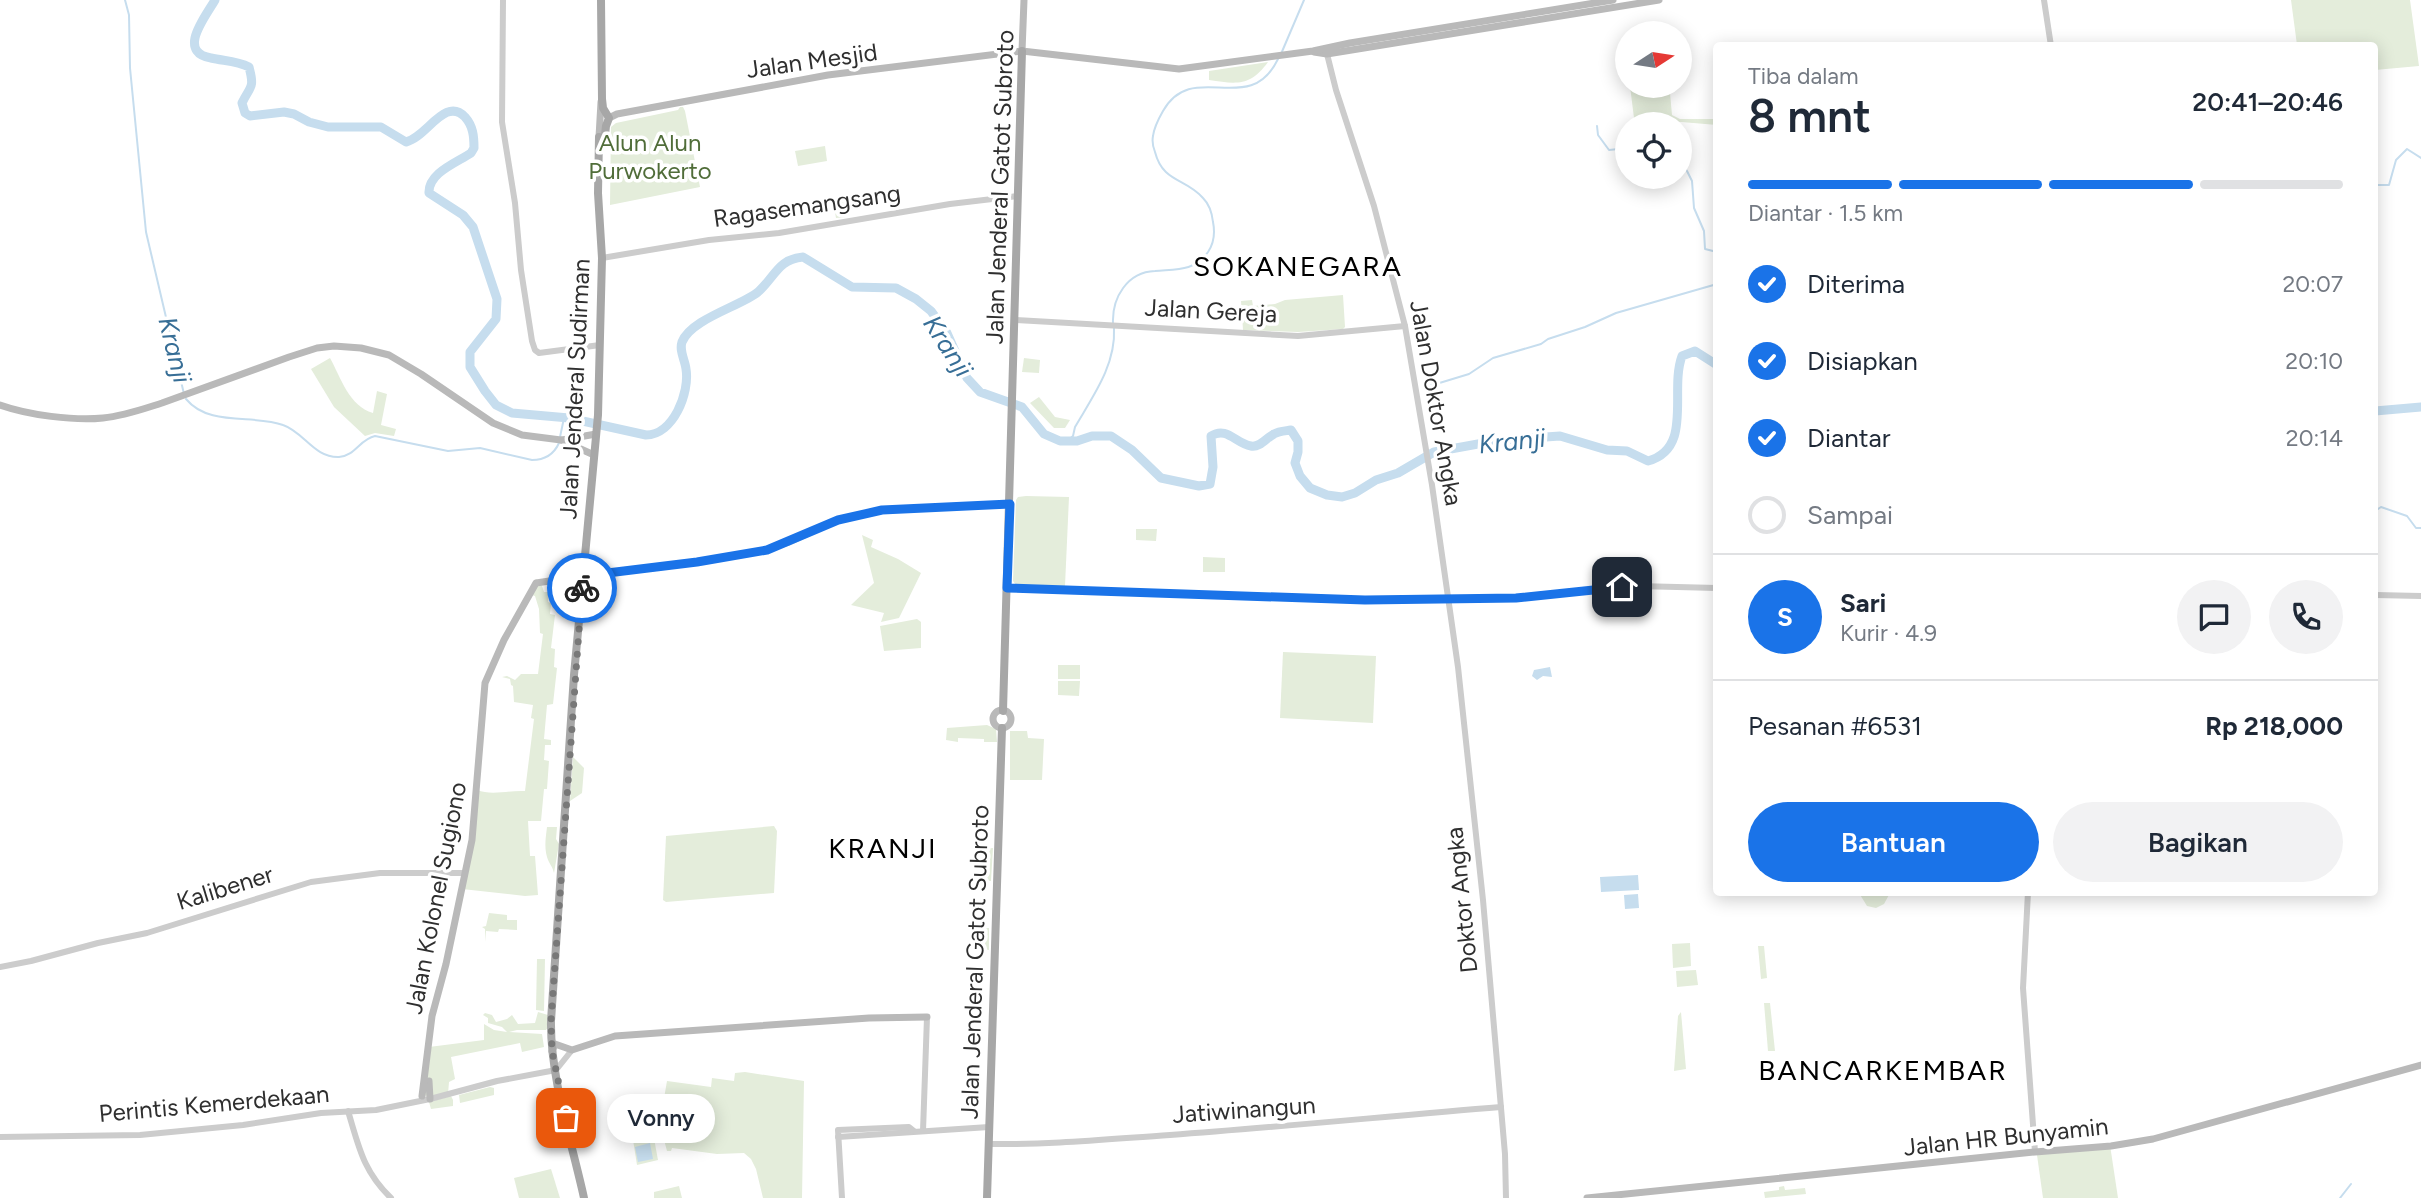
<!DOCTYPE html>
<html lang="id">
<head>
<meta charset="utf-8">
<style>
  body { margin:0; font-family:Figtree,sans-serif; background:#f2f2f3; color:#1f2937; height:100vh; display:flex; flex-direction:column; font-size:26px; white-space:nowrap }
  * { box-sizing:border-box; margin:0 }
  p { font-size:23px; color:#747a83 }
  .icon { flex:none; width:38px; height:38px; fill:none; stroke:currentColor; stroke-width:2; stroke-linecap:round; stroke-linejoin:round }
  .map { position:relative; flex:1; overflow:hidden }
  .sheet { position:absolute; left:1713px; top:42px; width:665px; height:854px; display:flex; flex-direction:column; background:#fff; border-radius:7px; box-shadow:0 4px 18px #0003 }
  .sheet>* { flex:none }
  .needle { width:46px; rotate:78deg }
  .tools { position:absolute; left:1615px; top:21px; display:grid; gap:14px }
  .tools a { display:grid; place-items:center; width:77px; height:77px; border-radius:50%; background:#fff; box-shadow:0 4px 18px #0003; font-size:35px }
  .pin { position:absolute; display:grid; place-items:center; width:60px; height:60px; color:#fff; margin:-30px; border-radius:14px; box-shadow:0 4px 10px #0006 }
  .courier { position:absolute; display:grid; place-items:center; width:70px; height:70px; margin:-35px; border:5px solid #1a73e8; border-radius:50%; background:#fff; color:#222; box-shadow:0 2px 9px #0007 }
  .bubble { position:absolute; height:49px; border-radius:24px; background:#fff; box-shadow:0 4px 18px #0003; font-size:23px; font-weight:600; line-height:49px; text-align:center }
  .overview em { font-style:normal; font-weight:600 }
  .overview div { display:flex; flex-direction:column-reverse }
  .overview { display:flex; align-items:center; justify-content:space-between; height:119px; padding:0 35px }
  h1 { font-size:46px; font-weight:600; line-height:52px }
  .bar { display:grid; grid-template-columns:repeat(4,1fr); gap:10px 7px; align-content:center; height:84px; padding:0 35px }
  .bar i { height:9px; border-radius:5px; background:#e0e1e3 }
  .bar .selected { background:#1a73e8 }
  .bar p { grid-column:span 4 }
  .line { display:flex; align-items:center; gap:18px; padding:0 35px; border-top:2px solid #e0e1e3 }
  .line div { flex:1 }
  .round { display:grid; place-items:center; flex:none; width:74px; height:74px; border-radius:37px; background:#f2f2f3 }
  ol { padding:0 35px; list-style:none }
  li { display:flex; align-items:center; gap:21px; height:77px }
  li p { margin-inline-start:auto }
  li .icon { padding:7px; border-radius:50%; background:#1a73e8; color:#fff; stroke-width:4 }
  li:last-child { color:#747a83 }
  li i { width:38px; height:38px; border:4px solid #e0e1e3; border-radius:50% }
  .action { display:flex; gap:14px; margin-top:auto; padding:14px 35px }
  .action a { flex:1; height:80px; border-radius:42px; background:#1a73e8; color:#fff; font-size:28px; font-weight:600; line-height:80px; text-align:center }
  .action a+a { background:#f2f2f3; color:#1f2937 }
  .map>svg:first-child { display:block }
  .green { fill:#e4eddb }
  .water { fill:#c6ddee }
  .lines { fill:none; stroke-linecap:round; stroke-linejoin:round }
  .stream { stroke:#c6ddee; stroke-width:2 }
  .river { stroke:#c6ddee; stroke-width:9 }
  .tertiary { stroke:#ccc; stroke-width:6 }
  .secondary { stroke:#b9b9b9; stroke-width:7 }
  .primary { stroke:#a7a7a7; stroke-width:8 }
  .done { stroke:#787878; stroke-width:7; stroke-dasharray:0 12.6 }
  .route { stroke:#1a73e8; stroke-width:9 }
  .labels { text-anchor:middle; stroke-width:7; stroke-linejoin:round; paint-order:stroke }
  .street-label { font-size:24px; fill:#2f2f2f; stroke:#fff }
  .park-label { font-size:24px; fill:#506d39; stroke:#fff }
  .water-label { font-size:26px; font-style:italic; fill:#376e96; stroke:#fff }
  .quarter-label { font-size:28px; letter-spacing:2px; fill:#000; stroke:#fff }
</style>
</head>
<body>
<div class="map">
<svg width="2421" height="1198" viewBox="0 0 2421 1198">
  <rect width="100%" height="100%" fill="#fff"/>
  <g class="green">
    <polygon points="2291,0 2410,0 2419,66 2375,70 2375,46 2297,45"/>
    <path d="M1268,62C1250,87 1236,84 1209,80V71Z"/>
    <polygon points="1630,86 1653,86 1653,92 1670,93 1672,115 1680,119 1717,119 1717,125 1634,118"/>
    <polygon points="680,107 683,107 685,111 700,187 610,205 611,127 616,123 678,110"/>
    <polygon points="825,146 827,161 798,166 795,151"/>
    <polygon points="844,200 846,217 836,218 833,201"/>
    <polygon points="1343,295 1345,327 1343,329 1298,332 1243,330 1241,301 1252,300 1253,306 1275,304 1285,300"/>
    <path d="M330,358C341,378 349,406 373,413L377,391L387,394L381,425L396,429L394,436L375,433L365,436L334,407L311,369Z"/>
    <polygon points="1024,358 1040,360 1039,373 1022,372"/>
    <polygon points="1039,397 1055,417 1070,420 1065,428 1054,428 1030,403"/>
    <polygon points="1026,496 1069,497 1065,586 1016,585 1013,581 1016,500 1018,497"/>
    <polygon points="1136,529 1157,529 1156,541 1136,540"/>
    <polygon points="862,535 873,540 871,547 898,559 921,573 899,618 881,622 884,613 851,605 874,583"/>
    <polygon points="1203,557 1225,558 1225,572 1203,572"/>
    <path d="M536,579L541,583L544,592H548V602L551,603L550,614L555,615L551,648L555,649L554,667L557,668L553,704L547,705L544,739L551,740V745H545L544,760L549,761L547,789H544L541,821H528L530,856H535L538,895L525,896L462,889L477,790C492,796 509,790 525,791L534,719L531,718L533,705L514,702L513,686L511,685L510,679L502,677L507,676L515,680L521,674H538L543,634L540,633L539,609L535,596L528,594Z"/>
    <polygon points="917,619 921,622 921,648 884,651 880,626"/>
    <polygon points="1283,652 1376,656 1373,723 1280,718"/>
    <rect x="1058" y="665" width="22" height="14"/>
    <polygon points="1058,681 1080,681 1079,696 1058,695"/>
    <polygon points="987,725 996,729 997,742 984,742 984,739 958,738 958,742 946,740 947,728"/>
    <polygon points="1010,731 1027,731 1028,738 1044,739 1042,780 1010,780"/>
    <polygon points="573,757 584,768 582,793 570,801"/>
    <polygon points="774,826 777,831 774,893 666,902 663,900 666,836"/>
    <path d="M547,827H557L556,839L559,844L554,873C552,865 549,864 547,857C544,846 546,836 547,827Z"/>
    <polygon points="993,848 991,881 979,880 979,874 984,873 985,856 979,856 981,849"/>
    <polygon points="1859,893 1890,893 1884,904 1876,908 1867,906"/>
    <polygon points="489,913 507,915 507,920 517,920 517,930 499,929 498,932 486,931 485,942 485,929 482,927 486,926"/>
    <polygon points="981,928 989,928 989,950 979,948"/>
    <polygon points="1690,943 1691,966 1673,968 1672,944"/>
    <polygon points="1758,946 1764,946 1767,978 1761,979"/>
    <polygon points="537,959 545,959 544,1011 536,1010"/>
    <polygon points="1696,970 1698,985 1677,987 1676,971"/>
    <polygon points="1764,1003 1770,1003 1775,1051 1768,1051"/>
    <polygon points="538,1012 548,1015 548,1027 546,1030 517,1030 509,1032 542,1034 544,1047 522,1052 520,1043 451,1057 455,1079 449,1082 448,1094 422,1096 429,1047 484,1040 484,1024 494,1030 507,1032 502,1027 488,1023 488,1018 483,1015 485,1013 492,1015 496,1022 507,1019 512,1015 518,1024 535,1023"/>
    <polygon points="1681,1012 1686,1069 1674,1071 1678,1016"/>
    <polygon points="745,1072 804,1081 802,1198 763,1198 756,1169 751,1159 744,1153 717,1154 672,1148 671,1151 667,1151 663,1136 671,1131 673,1111 662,1110 667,1081 711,1087 712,1078 734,1081 735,1073"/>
    <polygon points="490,1087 494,1088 494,1095 460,1103 459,1095"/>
    <polygon points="451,1096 453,1100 453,1106 431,1109 429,1102"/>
    <polygon points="631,1127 646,1129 653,1133 658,1160 637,1165"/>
    <polygon points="2110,1145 2118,1198 2043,1198 2037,1155"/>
    <polygon points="551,1169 560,1198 519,1198 514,1178"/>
    <polygon points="679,1186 682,1198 654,1198 654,1192"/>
    <polygon points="1784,1186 1785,1190 1805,1188 1806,1194 1765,1198 1764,1192 1779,1190 1779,1187"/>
  </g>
  <g class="water">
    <polygon points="1550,667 1552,677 1543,676 1537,680 1532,676 1534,670"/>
    <polygon points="1638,875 1639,890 1601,892 1600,877"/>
    <polygon points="1638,894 1639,908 1625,909 1624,895"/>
    <polygon points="650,1143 653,1159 638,1162 635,1147"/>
  </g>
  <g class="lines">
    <g class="stream">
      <polyline points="125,0 129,15 130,68 146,232 184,394"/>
      <polyline points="1281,54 1304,0"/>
      <polyline points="1597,126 1598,135 1609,150 1628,148"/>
      <polyline points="1680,162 1687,171 1692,181 1694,208 1704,231 1705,249 1717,252"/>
      <polyline points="2375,185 2389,185 2396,160 2407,149 2421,158"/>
      <path d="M1113,323C1112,298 1127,272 1155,271C1175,269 1194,272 1208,252C1214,243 1215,232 1213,222C1212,213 1209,204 1203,198C1186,178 1163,183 1155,152C1153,147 1152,141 1153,136C1154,128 1159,118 1163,111C1193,58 1249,119 1278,59"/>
      <polyline points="1423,388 1469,374 1493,358 1541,344 1548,339 1585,327 1616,313 1717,284"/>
      <path d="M186,399C209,427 253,414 283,425C304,432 314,458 339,457C355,456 360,439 375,436L448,451L480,448L532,460C545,460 554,454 559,443"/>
      <polyline points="560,437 564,418"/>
      <path d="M1067,441L1073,436L1075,427C1093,396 1116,365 1114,328"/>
      <polyline points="2375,511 2381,507 2407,516 2416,528 2421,528"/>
      <polyline points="2340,1198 2351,1184"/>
    </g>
    <g class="river">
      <path d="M215,0C206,16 176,52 211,58C224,61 237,61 249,67C255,89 250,86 242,103L245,113L250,116L284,112L294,114L309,122L328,127H381L406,142C427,137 445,96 465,117C473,126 474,136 474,148L471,153C456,163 428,173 429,193L463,215L473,227L497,299L496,319L470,352V367L485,391L496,405L512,413L569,418L646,435C673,435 690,393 686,369C685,360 679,351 682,342C691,319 741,306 758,292C775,277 778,259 803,257L852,287L896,288L916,299L931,311L947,333L967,378L980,392L1022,407L1044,434L1060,441H1077L1092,436H1111L1132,450L1161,478L1199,486L1210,484L1213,467L1211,436C1227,426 1235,443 1251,446C1260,448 1267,437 1274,434C1279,431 1285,431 1291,430L1298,441V452L1295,463L1300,476L1310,488L1327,495L1342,497L1355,493L1376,480L1398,473L1434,452L1500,440L1560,436L1607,450L1627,451L1648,461C1694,448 1669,391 1682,356L1695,351L1717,365"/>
      <polyline points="2375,411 2421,407"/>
    </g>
    <g class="tertiary">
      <polyline points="503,0 502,122 515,203 521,270 532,341 535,350 539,353 600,345"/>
      <polyline points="2044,0 2051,46"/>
      <polyline points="1326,50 1336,90 1374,206 1405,326 1432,485 1458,667 1483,900 1505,1154 1506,1198"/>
      <polyline points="602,258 709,240 779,233 950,204 1018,196"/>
      <polyline points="1015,320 1298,336 1405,326"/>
      <polyline points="583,576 697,562 759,552 788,543 838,520 882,510 1010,504"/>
      <polyline points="1007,588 1365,600 1515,599 1637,586 1717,588"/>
      <polyline points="2375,595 2421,596"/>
      <polyline points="2028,892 2023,988 2035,1152"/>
      <polyline points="0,967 31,961 98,943 147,933 311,882 380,873 465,873"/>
      <path d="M348,1111C359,1147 363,1171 391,1198"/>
      <polyline points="923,1131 927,1017"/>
      <polyline points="0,1137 140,1135 243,1125 321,1113 376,1110 430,1099 497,1081 556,1070 572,1050"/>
      <polyline points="838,1137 989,1127"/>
      <path d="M989,1144C1050,1145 1110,1139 1170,1135C1281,1127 1390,1116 1501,1107"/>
      <polyline points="842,1198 838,1130 909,1127 914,1131"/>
    </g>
    <g class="secondary">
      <polyline points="1022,51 1024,0"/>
      <polyline points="1314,52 1327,54 1659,0"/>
      <polyline points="609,118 617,114 828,75 1022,51 1179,69 1313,51 1350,43 1613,0"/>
      <polyline points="599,137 601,102"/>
      <path d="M0,405C28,415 74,421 103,418C124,416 143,409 162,403L289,357L317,348L334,346L361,348L389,355L421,374L493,423L522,435L561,440L594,455"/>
      <polyline points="562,440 596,434"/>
      <circle cx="1002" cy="719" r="9"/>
      <polyline points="552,1051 555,1044 572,1050 615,1036 869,1018 927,1017"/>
      <polyline points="429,1081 430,1099"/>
      <polyline points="422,1096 432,1016 446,964 472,840 485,683 504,640 536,583 583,576"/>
      <polyline points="1587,1198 2035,1152 2111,1146 2153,1139 2421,1065"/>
    </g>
    <g class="primary">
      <polyline points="601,0 602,99 603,108 609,118 606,126 604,144"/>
      <polyline points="1003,711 1022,51"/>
      <path d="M584,1198C572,1143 550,1077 551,1021L574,675L598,415L602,258L598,193L599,137"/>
      <polyline points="987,1198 1002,728"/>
    </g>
  </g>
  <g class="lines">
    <polyline class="done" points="566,1118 552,1051 551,1021 582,588"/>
    <polyline class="route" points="582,588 583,576 697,562 767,550 838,520 882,510 1010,504 1007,588 1365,600 1516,598 1622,587"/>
  </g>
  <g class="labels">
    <g class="street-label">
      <text transform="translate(812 61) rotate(-8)" y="8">Jalan Mesjid</text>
      <text transform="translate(1000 187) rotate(-88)" y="8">Jalan Jenderal Gatot Subroto</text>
      <text transform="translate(807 206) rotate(-8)" y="8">Ragasemangsang</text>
      <text transform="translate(1211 311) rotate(3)" y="8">Jalan Gereja</text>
      <text transform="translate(575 389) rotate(-87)" y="8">Jalan Jenderal Sudirman</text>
      <text transform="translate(1436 403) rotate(80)" y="8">Jalan Doktor Angka</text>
      <text transform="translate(225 888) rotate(-17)" y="8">Kalibener</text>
      <text transform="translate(436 898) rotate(-79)" y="8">Jalan Kolonel Sugiono</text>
      <text transform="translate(1462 900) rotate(-96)" y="8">Doktor Angka</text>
      <text transform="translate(975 962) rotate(-88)" y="8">Jalan Jenderal Gatot Subroto</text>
      <text transform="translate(214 1104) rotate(-5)" y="8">Perintis Kemerdekaan</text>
      <text transform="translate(1244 1110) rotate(-4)" y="8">Jatiwinangun</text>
      <text transform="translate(2006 1137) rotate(-6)" y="8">Jalan HR Bunyamin</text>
    </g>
    <g class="park-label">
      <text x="650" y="151">Alun Alun<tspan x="650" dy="28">Purwokerto</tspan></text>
    </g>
    <g class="water-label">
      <text transform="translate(948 346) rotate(57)" y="9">Kranji</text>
      <text transform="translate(175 350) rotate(76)" y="9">Kranji</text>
      <text transform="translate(1512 441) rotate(-6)" y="9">Kranji</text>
    </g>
    <g class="quarter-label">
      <text x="1298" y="276">SOKANEGARA</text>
      <text x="883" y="858">KRANJI</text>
      <text x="1883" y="1080">BANCARKEMBAR</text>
    </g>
  </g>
</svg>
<div class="tools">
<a><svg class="needle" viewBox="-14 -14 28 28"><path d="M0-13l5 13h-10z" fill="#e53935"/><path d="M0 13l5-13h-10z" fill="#747a83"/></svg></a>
<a><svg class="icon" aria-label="locate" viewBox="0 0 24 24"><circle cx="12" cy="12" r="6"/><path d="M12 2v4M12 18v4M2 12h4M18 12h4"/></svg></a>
</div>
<div class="pin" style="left:566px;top:1118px;background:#ea580c"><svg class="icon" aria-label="bag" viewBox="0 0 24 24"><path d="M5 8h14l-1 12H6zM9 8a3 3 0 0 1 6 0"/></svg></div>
<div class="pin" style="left:1622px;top:587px;background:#1f2937"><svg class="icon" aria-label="home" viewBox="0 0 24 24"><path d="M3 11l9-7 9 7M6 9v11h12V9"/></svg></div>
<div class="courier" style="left:582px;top:588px"><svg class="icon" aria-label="bike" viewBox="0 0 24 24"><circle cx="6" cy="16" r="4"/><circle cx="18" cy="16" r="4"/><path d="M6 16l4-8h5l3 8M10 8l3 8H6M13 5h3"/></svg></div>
<div class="bubble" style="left:607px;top:1094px;width:108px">Vonny</div>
<section class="sheet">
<div class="overview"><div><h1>8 mnt</h1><p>Tiba dalam</p></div><em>20:41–20:46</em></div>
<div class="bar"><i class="selected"></i><i class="selected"></i><i class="selected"></i><i></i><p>Diantar · 1.5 km</p></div>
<ol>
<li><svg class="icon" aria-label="check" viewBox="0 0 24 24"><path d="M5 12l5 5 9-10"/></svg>Diterima<p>20:07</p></li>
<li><svg class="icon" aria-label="check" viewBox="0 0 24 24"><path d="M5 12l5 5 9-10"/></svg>Disiapkan<p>20:10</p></li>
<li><svg class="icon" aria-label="check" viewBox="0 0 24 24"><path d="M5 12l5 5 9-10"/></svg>Diantar<p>20:14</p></li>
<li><i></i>Sampai</li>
</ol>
<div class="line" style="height:126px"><b class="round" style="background:#1a73e8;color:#fff">S</b><div><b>Sari</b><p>Kurir · 4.9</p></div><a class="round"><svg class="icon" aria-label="chat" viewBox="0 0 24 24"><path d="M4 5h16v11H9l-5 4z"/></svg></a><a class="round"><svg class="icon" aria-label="phone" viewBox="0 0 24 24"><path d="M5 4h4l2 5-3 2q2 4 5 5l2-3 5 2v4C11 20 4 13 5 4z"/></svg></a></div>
<div class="line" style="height:91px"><div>Pesanan #6531</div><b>Rp 218,000</b></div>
<div class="action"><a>Bantuan</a><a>Bagikan</a></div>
</section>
</div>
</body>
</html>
